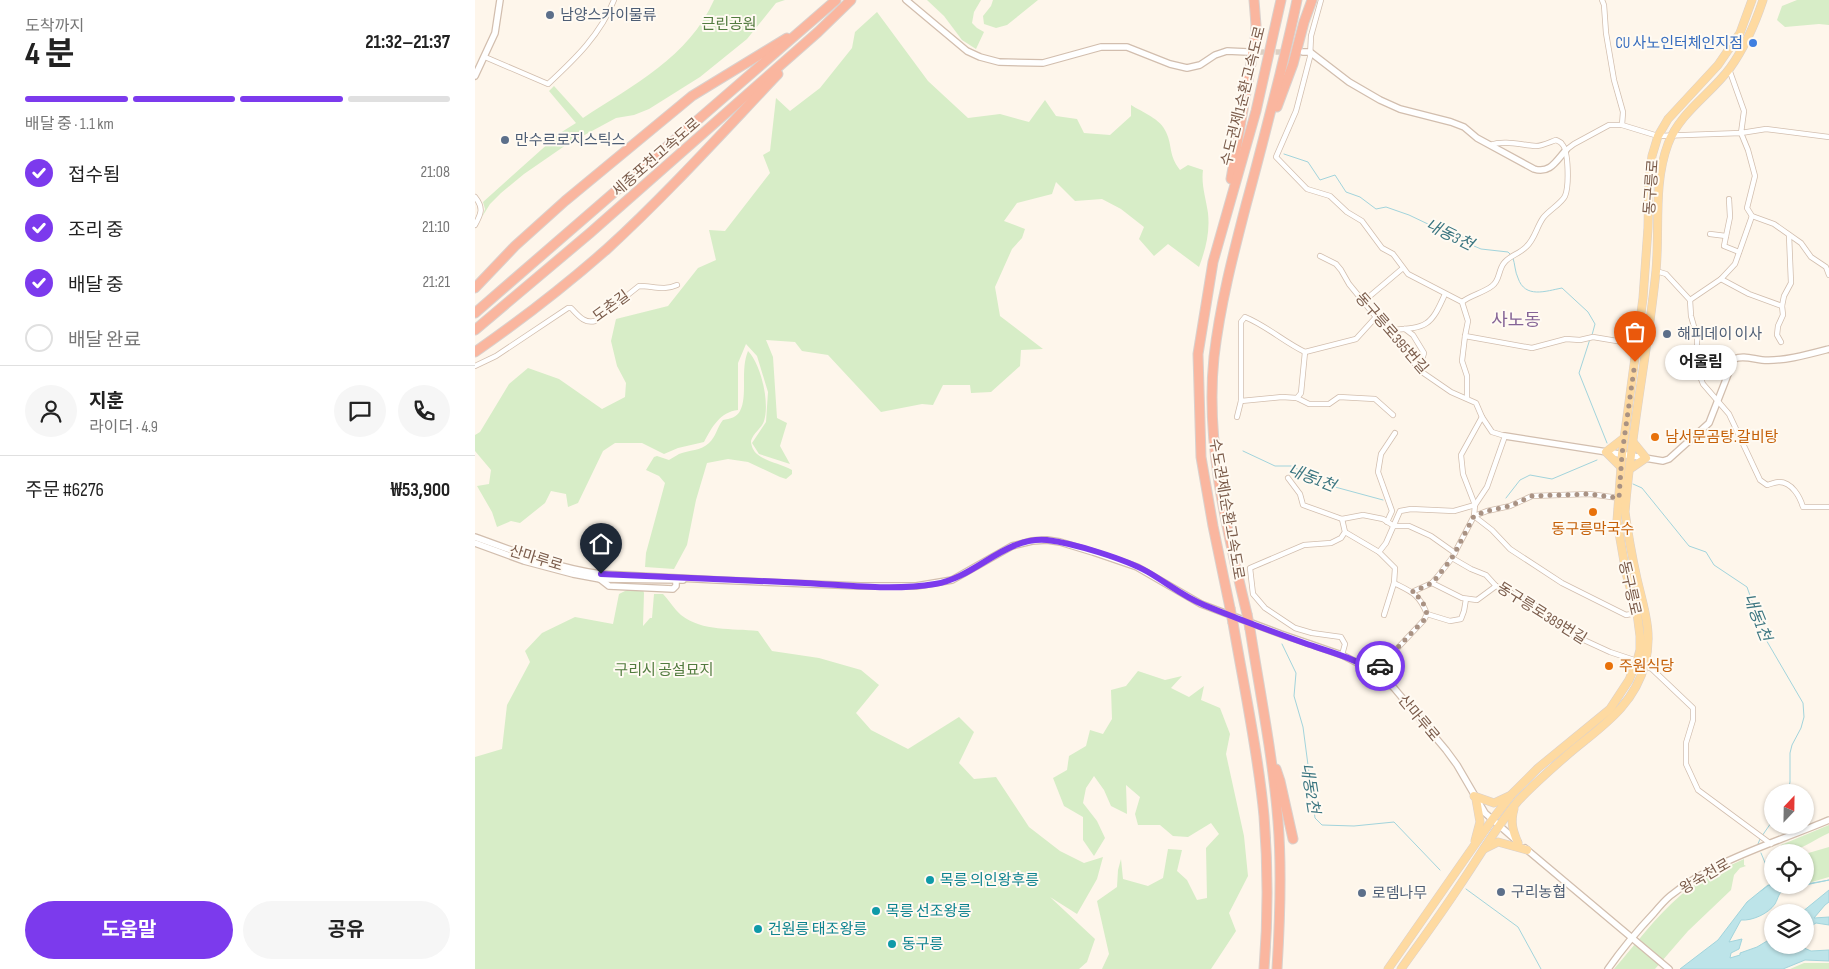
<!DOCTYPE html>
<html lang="ko">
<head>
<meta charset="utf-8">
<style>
  body { margin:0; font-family:"Sofia Sans Condensed","Noto Sans KR",sans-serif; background:#f6f6f6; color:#222; height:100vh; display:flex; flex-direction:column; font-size:19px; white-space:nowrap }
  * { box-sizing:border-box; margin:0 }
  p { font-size:16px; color:#767676 }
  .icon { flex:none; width:28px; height:28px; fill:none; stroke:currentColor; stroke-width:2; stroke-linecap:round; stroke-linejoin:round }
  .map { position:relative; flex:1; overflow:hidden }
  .drawer { display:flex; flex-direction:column; background:#fff; width:475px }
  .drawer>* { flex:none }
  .needle { width:32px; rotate:22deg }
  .tools { position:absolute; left:1289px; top:784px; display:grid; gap:10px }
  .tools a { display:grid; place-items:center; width:50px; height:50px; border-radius:50%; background:#fff; box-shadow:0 1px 4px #0004; font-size:25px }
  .pin { position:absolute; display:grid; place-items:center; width:42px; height:42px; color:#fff; margin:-51px -21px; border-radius:50% 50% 50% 0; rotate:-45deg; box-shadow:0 0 5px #0007 }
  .pin .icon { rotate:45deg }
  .courier { position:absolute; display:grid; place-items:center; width:50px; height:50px; margin:-25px; border:4px solid #7c3aed; border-radius:50%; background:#fff; color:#222; box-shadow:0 1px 6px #0007 }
  .bubble { position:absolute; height:35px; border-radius:18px; background:#fff; box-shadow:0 1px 4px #0004; font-size:16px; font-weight:700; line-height:35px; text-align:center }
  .overview em { font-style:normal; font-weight:700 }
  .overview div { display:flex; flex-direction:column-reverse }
  .overview { display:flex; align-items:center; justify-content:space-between; height:85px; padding:0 25px }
  h1 { font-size:32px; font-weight:700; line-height:38px }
  .bar { display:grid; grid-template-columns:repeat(4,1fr); gap:8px 5px; align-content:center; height:60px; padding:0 25px }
  .bar i { height:6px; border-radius:4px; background:#e0e0e0 }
  .bar .active { background:#7c3aed }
  .bar p { grid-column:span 4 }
  .line { display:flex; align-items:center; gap:12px; padding:0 25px; border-top:1px solid #e0e0e0 }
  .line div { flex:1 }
  .round { display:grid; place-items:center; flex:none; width:52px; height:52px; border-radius:26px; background:#f6f6f6 }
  ol { padding:0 25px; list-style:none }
  li { display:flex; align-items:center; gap:15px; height:55px }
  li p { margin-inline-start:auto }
  li .icon { padding:5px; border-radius:50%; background:#7c3aed; color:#fff; stroke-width:4 }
  li:last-child { color:#767676 }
  li i { width:28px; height:28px; border:2px solid #e0e0e0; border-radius:50% }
  .cta { display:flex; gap:10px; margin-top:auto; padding:10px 25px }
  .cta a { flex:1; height:58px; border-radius:30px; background:#7c3aed; color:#fff; font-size:20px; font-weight:700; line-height:58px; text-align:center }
  .cta a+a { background:#f6f6f6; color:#222 }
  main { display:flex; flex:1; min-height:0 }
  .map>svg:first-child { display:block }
  .green { fill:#d7edc7 }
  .water { fill:#bde4e9; stroke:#a2d4dc }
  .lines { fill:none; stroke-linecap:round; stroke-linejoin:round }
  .stream { stroke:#a2d4dc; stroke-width:1 }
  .tertiary-tunnel { stroke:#ddd0c3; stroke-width:5.5; stroke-dasharray:5.5 3; stroke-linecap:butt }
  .minor-casing { stroke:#d2beae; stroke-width:6 }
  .tertiary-casing { stroke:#d2beae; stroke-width:8 }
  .primary-casing { stroke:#dad1cd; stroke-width:9 }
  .motorway-casing { stroke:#dad1cd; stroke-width:11 }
  .minor { stroke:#fff; stroke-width:4.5 }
  .tertiary { stroke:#fff; stroke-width:5.5 }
  .primary { stroke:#fedaa1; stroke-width:8 }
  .motorway { stroke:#fab69f; stroke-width:9 }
  .motorway-bridge-casing { stroke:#dad1cd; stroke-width:11; stroke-linecap:butt }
  .motorway-bridge { stroke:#fab69f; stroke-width:9 }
  .done { stroke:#a99283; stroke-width:5; stroke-dasharray:0 9 }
  .route { stroke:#7c3aed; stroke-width:6 }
  .service-dot { fill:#5c6f8a; stroke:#fffaf2; stroke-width:2 }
  .shop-dot { fill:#3f7fe0; stroke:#fffaf2; stroke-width:2 }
  .food-dot { fill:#e8710a; stroke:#fffaf2; stroke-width:2 }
  .culture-dot { fill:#0f9aa8; stroke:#fffaf2; stroke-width:2 }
  .labels { text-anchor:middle; stroke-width:4; stroke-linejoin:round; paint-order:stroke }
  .service-label { font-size:15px; fill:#4e5e75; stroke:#fffaf2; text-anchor:start }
  .park-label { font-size:15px; fill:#527b3f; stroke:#fffaf2 }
  .shop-label { font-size:15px; fill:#366cbe; stroke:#fffaf2; text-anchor:end }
  .street-label { font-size:15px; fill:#7b5c4b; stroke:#fffaf2 }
  .food-label { font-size:15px; fill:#c56008; stroke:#fffaf2; text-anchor:start }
  .culture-label { font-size:15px; fill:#0d838f; stroke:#fffaf2; text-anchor:start }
  .water-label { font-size:16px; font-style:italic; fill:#3c7681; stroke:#fffaf2 }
  .quarter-label { font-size:18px; fill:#856497; stroke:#fffaf2 }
</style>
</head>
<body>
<main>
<section class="drawer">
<div class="overview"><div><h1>4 분</h1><p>도착까지</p></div><em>21:32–21:37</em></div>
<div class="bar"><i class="active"></i><i class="active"></i><i class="active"></i><i></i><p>배달 중 · 1.1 km</p></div>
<ol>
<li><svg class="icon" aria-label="check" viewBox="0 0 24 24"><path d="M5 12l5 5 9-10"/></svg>접수됨<p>21:08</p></li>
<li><svg class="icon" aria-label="check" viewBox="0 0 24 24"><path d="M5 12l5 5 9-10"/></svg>조리 중<p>21:10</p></li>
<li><svg class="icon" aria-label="check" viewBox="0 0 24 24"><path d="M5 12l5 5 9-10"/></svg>배달 중<p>21:21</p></li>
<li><i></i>배달 완료</li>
</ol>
<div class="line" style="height:90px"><a class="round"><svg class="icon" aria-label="person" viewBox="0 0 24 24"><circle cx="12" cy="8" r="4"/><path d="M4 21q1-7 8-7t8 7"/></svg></a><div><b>지훈</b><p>라이더 · 4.9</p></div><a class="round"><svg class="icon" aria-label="chat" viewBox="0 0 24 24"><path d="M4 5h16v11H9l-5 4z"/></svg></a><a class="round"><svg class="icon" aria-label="phone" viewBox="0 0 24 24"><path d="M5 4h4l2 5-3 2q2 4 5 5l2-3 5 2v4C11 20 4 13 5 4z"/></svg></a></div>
<div class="line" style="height:65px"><div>주문 #6276</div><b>₩53,900</b></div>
<div class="cta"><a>도움말</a><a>공유</a></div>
</section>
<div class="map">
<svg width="1354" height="969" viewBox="0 0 1354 969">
  <rect width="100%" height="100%" fill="#fef6eb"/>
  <g class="green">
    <path d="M239,0H310L301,3L272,39L225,77L174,109L159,115L141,118L91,145L49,174L26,193L15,204L7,217L10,209L8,202L85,133L101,123L74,91L79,86L108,118C158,85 214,57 239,0Z"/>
    <polygon points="452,0 506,0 499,12 497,23 502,28 509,32 501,49 487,40 469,16"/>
    <polygon points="518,0 563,0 532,25 521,28 509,24 508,16 516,6"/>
    <polygon points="1322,0 1354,0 1354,25 1344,24 1310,27 1302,20 1307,6"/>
    <path d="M402,12L453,81L493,118L525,114L554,122L570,100L581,116L602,119L609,133L635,135L656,116V105C667,112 686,119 691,132C698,147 693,154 705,170L713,165L728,170C726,185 731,198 733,213C735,232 731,248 724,267L693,244L679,256L664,239L669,227L646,209L627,199L600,201L581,182L577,194L542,203L529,221L550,229L547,238L537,249L520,287L525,316L568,349L546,350L545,366L516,392L496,393L495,385H468L458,405L447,404L406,412L353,355L327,351L320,342L291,340L298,357L302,418L312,423L305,446L315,464L284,454L277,443L291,422L293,392L282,356L271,344L263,363V410C245,412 237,427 229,442L203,448L189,454L167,443H140L128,451L103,503L93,507L91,494L76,491L70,503L45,523L36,521L22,527L17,512L2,486L14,484L16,470L0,451V435L5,432L34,384L53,368L84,379L127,409L150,397L151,383L142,366L136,341L141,319L193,306L223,268L241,260L234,230L250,231L295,173L288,155L295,151L301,98L315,111L345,88L377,48L380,32Z"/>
    <path d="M273,351C286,364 295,403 289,421C287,428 278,433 276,441C276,445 278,451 282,454C291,462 307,464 317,470V474L311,479L305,477L273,462L253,459L232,463L221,500L212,545L199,569L170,567L171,553L190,483L184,476L171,470L179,457L182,456L194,460C197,458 201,456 204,454C214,450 226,451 234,443C241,437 242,427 248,420C255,419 262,417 265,411C273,396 265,370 273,351Z"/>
    <path d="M154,589L168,590L169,593L168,626L175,618H177L179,594H188C194,600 199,609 206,615C228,632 257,628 283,631L297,651L344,658L386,670L404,685L381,713L396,730L433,749L484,717L499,732L484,763L499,779L521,777L554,827L585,851L609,863L628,857L622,879L602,914L575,897L620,939L612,962L604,969H0V757L27,749L32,705L55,662L50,651L67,633L100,617L138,624L144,594Z"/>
    <polygon points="663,671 690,680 707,676 696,688 714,697 729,686 726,700 745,708 755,734 751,754 769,836 773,876 754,913 761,931 736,969 627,969 634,954 622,901 642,887 643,870 646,859 648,879 673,886 688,878 693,849 707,850 702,871 712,880 722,900 732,898 731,848 744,834 736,823 713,837 698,836 685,825 663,825 660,814 665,797 651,785 652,814 636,806 629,790 619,776 611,788 608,803 622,821 630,838 619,856 608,840 608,817 589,806 578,778 592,770 594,756 611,746 615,730 628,734 637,719 636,690 651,686"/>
    <path d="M1354,825V833C1338,840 1323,853 1307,852L1306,845Z"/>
    <polygon points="1354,847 1354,877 1330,884 1330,854"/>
    <path d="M1269,859V865L1271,866L1265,868L1259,875L1256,890L1213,931L1180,969H1139C1161,944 1181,916 1206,895C1224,879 1248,869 1269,859Z"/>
    <polygon points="1329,963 1354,963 1354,969 1315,969"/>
  </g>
  <g class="water">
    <path d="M1354,880C1340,883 1324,884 1311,889C1303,892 1304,897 1300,904C1293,914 1277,921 1266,920L1254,942L1267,939L1264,949L1256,953L1255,958L1265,955V953L1282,947L1297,938L1298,945L1327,947L1336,951L1354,950V961L1330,960L1308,969H1205L1243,940L1272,902L1293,885L1307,890Z"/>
    <polygon points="1354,890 1354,902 1350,905 1339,918 1354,917 1354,925 1341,923 1330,930 1330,912 1327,912"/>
  </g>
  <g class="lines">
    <g class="stream">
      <polyline points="809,154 833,162 845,180 860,175 871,192 885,197 901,209 911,207 934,215 955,225 991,238 999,246 1006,249 1033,252 1036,255"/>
      <path d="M1038,258C1040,264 1040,272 1043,278C1050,299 1071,291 1087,288L1113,312L1120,324L1117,335"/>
      <polyline points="1115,339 1104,373 1132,443"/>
      <polyline points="768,451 800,466 816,466 860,487 908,500"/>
      <polyline points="1158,484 1167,488 1214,546 1231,552 1239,565 1272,587 1290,638 1328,703 1329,717 1326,728 1317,745 1315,753 1315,782 1313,792"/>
      <polyline points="1031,498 1045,480 1055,475 1077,479 1122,460"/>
      <polyline points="807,644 821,673 819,696 828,727 840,818 847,825 879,826 919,822 965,870"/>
      <polyline points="1287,836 1298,820"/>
      <polyline points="1283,844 1285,839"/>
      <polyline points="1286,853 1298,882"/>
      <polyline points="991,889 1043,927 1066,969"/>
      <polyline points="1286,891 1298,882"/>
    </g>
    <polyline class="tertiary-tunnel" points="775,52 823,52"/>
    <g class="minor-casing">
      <g id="minor">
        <polyline points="846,0 836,36 835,57 821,111 801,157 832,189 855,196 872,212 887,221 907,248 918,254 933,274 987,302 993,321 990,336 1057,348 1091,339 1105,340 1118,337 1172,346"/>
        <polyline points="1127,0 1129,5 1131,33 1139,80 1148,112 1147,125"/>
        <path d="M10,57L73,84C100,59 126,34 139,0"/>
        <polyline points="1254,69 1269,111 1266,133 1291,129 1354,137"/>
        <polyline points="1091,150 1099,144 1134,125 1147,125 1183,136 1266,133 1273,150 1280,176 1272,208 1277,216 1299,224 1326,243 1336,257 1351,267 1354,275"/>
        <path d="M0,197C9,208 6,214 0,225"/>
        <polyline points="1254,199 1255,217 1249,246 1264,252"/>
        <polyline points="1235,234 1251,236"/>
        <polyline points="845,256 861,264 866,270 874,284 901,317 916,330 944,370 976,392 1001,403 1007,417 1017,432 1030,436 1012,487 1000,505 979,511 936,509 925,511 911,543 904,552"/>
        <path d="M1181,271L1191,274L1215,300L1216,316L1222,337V369L1228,384L1254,414L1285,480L1292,485C1296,484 1300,482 1304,482C1317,482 1325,497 1328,507H1354"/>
        <polyline points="1246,279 1274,294 1307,306"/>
        <polyline points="1215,300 1246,279 1260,264 1277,216"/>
        <polyline points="889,301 928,268"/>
        <path d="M987,302C996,295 1008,293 1017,286C1025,281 1023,270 1029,263C1034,256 1044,254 1051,247C1060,239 1061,228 1068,218C1073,211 1087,203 1090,196C1094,187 1094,151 1087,144C1086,142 1083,141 1081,140C1075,142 1067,146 1061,146C1046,145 1030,140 1015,145"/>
        <polyline points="930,329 938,335 949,353 944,370"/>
        <path d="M916,330C952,328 956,326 970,294"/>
        <polyline points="990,336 987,361 992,376 992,398"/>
        <polyline points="1306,342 1302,335 1303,326 1308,315 1307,306 1309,296 1316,283 1314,235"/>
        <path d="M0,366L21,356L93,308H96C103,315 109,324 120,321L164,286C178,286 189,291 202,285"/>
        <polyline points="822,398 826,393 830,352"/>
        <polyline points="766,401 807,397 822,398 834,404 854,404 864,397 900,399 918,415"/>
        <path d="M762,417L766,401V322L770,317C792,326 809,342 830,352L881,339L901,317"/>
        <polyline points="1007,417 986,455 988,474 1000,505 999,516 1017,530 1035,549 1087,583 1151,615 1171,611"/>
        <polyline points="813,478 825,494 828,505 867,519 888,515 908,519 919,526 934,526 956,536 980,553"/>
        <polyline points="867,519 870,532 866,538 856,543 829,545 775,568 778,594 790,608 820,628 837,633 866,637 870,644 867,655"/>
        <polyline points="912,522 917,511 903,472 906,454 920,433"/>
        <polyline points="870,532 904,552 920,568 919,583 909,615"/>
        <polyline points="977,558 996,569 1011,575 1021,586 1054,601 1098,635 1135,652 1162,661 1177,669 1218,708 1218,720 1211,743 1211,764 1223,790 1296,844"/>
        <polyline points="957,583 987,598 1002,600 1021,586"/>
        <polyline points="937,592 957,583 963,576 977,558 999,516 1012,511 1035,506 1057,496 1114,494 1144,498"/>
        <polyline points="952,614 975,621 986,619 989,611 991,599"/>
        <path d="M900,672L949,620L952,614C944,594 937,592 919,583"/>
      </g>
    </g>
    <g class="tertiary-casing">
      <g id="tertiary">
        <polyline points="431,0 492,51 505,57 524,62 568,63 626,47 652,47 695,64 712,68 725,65 740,55 752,51 773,52"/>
        <path d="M828,52H835L874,82L905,100L925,109L976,122L989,127L1002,138L1059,169C1075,174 1081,161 1091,150"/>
        <polyline points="0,76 20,33 25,0"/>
        <path d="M1030,436L1164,457L1188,461L1194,459L1234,423L1259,359C1268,355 1278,359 1287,360C1306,362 1335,354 1354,349"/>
        <path d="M0,537C41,552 83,568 126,574L242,580L385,586H441L477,580L537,546L557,541L572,540L585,542L618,552L662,567L726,604L806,634L867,655L900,672L919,688L971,750L982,765L1010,813L1043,842"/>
        <polyline points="0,543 49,561 98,574 125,579 208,580"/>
        <polyline points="125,579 134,586 198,589 201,586 201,578"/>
        <polyline points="1050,848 1194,969"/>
        <path d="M1133,969C1147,949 1162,931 1179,913C1184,907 1189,901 1195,896C1241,859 1300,843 1354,820"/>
      </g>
    </g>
    <g class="primary-casing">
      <g id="primary">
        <polyline points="1146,467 1131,452 1149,438"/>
        <polyline points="1155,469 1171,458 1158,442"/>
        <polyline points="999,796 1019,803 1036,795"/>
        <path d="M1039,809C1035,822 1038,831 1043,843"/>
        <polyline points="1000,841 1005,822 1001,799"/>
        <polyline points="1009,849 1023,842 1052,850"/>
        <polyline points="913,969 1017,820 1037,794 1063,768 1135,709 1154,680 1162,661 1165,650 1165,636 1162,613 1151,573 1142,521 1147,454 1168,298 1173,228 1174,179 1177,156 1183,136 1193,119 1243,65 1265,33 1277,0"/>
        <path d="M926,969C946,941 966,914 985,885C1004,857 1021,827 1043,801C1057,786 1074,771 1090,757C1122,729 1158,709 1170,664C1178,632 1169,609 1162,579C1157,556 1153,534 1150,512C1156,431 1173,351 1181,271C1185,229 1178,184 1193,144C1205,112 1236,94 1255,68C1270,47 1280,24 1288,0"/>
      </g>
    </g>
    <g class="motorway-casing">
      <g id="motorway">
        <polyline points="802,107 818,64 829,22 837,0"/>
        <polyline points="756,179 780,40 781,25 779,0"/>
        <polyline points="0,288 40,246 90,201 217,96 312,38"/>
        <polyline points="0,313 361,0"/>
        <polyline points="0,330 115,233 343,32 376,0"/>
        <path d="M0,352C46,320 90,286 132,249C192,194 247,133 303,74"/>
        <polyline points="755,608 738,526 726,457 723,354 738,262 781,111 806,0"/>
        <path d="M772,614C752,530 730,443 739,357C745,305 758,255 771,205C783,161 794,118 805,74C811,49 817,25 822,0"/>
        <path d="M758,623C769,687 783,752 789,816C793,866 793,919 789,969"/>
        <path d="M775,629C785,693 798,757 803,821C807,870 805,920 802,969"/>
        <polyline points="801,769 805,781 818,839"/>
      </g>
    </g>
    <use href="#minor" class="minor"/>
    <use href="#tertiary" class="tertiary"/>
    <use href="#primary" class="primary"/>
    <use href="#motorway" class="motorway"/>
    <g class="motorway-bridge-casing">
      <g id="motorway-bridge">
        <polyline points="755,608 758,623"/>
        <polyline points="772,614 775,629"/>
      </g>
    </g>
    <use href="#motorway-bridge" class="motorway-bridge"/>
  </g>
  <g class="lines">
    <polyline class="done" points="905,666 949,620 952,614 947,600 937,592 957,583 963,576 977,558 999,516 1012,511 1035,506 1057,496 1114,494 1144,498 1147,454 1160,362"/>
    <path class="route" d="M126,574C194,577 262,580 330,583C372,585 417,591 460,584C500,578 530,536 572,540C598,543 650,559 673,572C692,583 709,597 729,605C763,619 798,632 832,644C856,652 879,658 900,672L905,666"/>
  </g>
  <g class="service-dot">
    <circle cx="75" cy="15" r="5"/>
    <circle cx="30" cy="140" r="5"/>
    <circle cx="1192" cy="334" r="5"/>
    <circle cx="1026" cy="892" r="5"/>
    <circle cx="887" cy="893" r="5"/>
  </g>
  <circle class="shop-dot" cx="1278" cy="43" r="5"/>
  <g class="food-dot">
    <circle cx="1180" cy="437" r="5"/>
    <circle cx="1118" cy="512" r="5"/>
    <circle cx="1134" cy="666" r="5"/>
  </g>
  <g class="culture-dot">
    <circle cx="455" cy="880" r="5"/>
    <circle cx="401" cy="911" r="5"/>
    <circle cx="283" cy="929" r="5"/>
    <circle cx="417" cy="944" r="5"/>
  </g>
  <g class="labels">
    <g class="service-label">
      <text x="85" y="20">남양스카이물류</text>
      <text x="40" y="145">만수르로지스틱스</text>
      <text x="1202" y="339">해피데이 이사</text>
      <text x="1036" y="897">구리농협</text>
      <text x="897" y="898">로뎀나무</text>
    </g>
    <g class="park-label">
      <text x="254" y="29">근린공원</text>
      <text x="189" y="675">구리시 공설묘지</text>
    </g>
    <g class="shop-label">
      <text x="1268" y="48">CU 사노인터체인지점</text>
    </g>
    <g class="street-label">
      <text transform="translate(768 96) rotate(-76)" y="5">수도권제1순환고속도로</text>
      <text transform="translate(181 157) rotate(-41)" y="5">세종포천고속도로</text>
      <text transform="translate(1176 187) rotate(-86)" y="5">동구릉로</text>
      <text transform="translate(136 306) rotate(-36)" y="5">도촌길</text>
      <text transform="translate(917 333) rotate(49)" y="5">동구릉로395번길</text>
      <text transform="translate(752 509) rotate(80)" y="5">수도권제1순환고속도로</text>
      <text transform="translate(61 558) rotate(17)" y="5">산마루로</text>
      <text transform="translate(1155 588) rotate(77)" y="5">동구릉로</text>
      <text transform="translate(1067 613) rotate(32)" y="5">동구릉로389번길</text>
      <text transform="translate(944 718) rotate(50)" y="5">산마루로</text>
      <text transform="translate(1230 876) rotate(-30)" y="5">왕숙천로</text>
    </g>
    <g class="food-label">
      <text x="1190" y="442">남서문곰탕.갈비탕</text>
      <text x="1118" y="534" text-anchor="middle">동구릉막국수</text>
      <text x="1144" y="671">주원식당</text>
    </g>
    <g class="culture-label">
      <text x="465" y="885">목릉 의인왕후릉</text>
      <text x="411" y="916">목릉 선조왕릉</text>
      <text x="293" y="934">건원릉 태조왕릉</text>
      <text x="427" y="949">동구릉</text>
    </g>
    <g class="water-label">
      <text transform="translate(975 234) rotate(26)" y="6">내동3천</text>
      <text transform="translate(837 477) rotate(21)" y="6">내동1천</text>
      <text transform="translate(1283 617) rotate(68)" y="6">내동1천</text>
      <text transform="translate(836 788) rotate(81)" y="6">내동2천</text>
    </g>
    <g class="quarter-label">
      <text x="1041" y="326">사노동</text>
    </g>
  </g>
</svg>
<div class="tools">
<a><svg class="needle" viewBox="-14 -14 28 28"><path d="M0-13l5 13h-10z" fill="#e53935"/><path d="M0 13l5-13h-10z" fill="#767676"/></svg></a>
<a><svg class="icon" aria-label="locate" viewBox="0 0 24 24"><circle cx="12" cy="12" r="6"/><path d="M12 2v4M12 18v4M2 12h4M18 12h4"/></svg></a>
<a><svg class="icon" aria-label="layers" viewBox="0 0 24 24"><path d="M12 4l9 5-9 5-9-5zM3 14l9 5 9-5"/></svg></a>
</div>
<div class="pin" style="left:1160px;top:362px;background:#ea580c"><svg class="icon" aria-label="bag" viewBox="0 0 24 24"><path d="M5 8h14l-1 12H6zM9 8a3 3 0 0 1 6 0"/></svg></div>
<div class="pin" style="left:126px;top:574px;background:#1f2937"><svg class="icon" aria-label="home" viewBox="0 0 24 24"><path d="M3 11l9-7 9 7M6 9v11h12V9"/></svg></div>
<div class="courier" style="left:905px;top:666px"><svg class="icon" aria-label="car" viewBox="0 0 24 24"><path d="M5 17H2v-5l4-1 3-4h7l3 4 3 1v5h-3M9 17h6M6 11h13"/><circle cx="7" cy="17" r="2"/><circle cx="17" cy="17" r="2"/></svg></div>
<div class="bubble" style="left:1190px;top:345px;width:72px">어울림</div>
</div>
</main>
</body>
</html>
